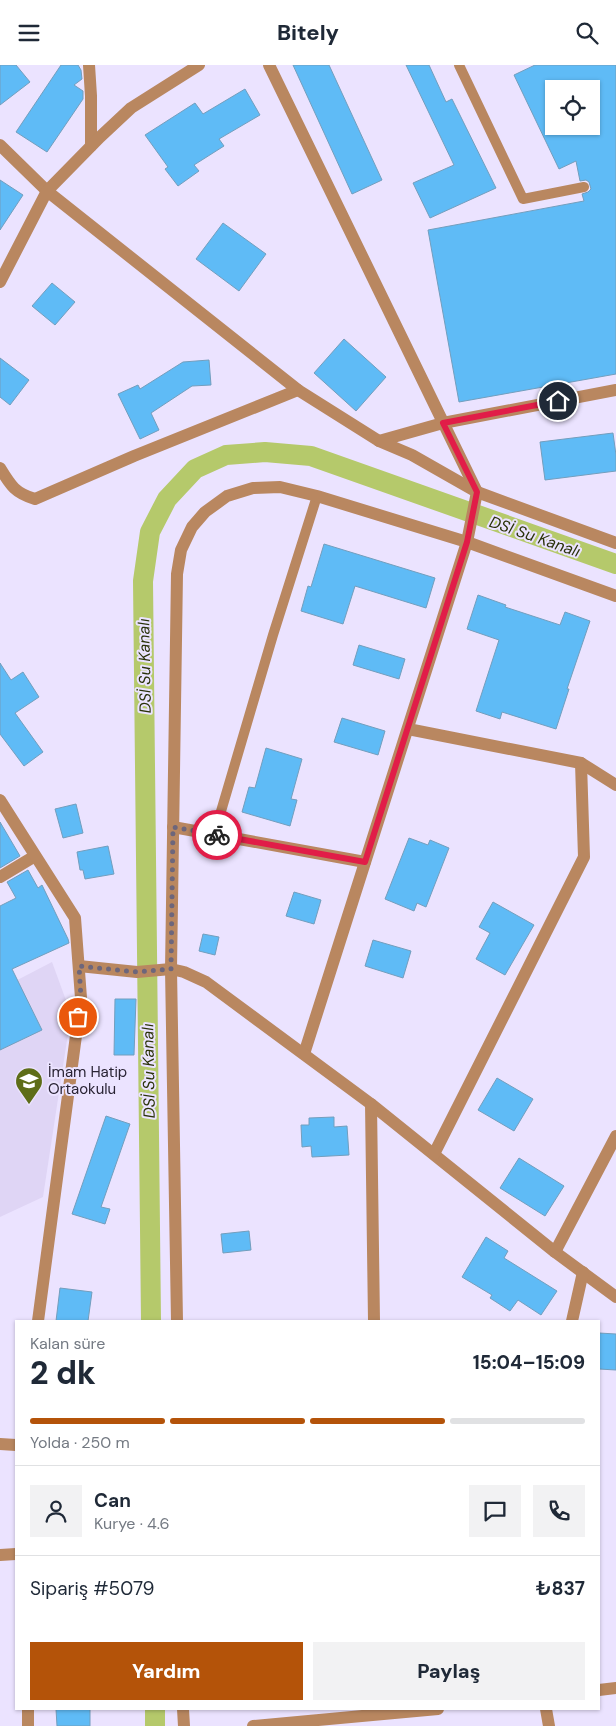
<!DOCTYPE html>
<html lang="tr">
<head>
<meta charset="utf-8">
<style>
  body { margin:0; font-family:"DM Sans",sans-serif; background:#f2f2f3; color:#1f2937; height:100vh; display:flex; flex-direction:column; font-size:19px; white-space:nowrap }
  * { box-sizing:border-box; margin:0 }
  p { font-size:16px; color:#747a83 }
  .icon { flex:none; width:28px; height:28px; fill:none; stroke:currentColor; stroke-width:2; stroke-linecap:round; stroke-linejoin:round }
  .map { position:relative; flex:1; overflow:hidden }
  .panel { position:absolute; left:15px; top:1255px; width:585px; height:390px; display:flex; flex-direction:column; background:#fff; border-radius:0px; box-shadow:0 1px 4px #0004 }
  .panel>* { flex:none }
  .controls { position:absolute; left:545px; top:15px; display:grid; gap:10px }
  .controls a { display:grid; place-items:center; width:55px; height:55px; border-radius:0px; background:#fff; box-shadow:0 1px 4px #0004; font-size:25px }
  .pin { position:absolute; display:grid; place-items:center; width:42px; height:42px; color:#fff; margin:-21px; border:2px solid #fff; border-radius:50%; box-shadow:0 1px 5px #0007 }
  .courier { position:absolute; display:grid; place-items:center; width:50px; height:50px; margin:-25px; border:4px solid #e11d48; border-radius:50%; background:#fff; color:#222; box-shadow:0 1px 6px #0007 }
  .head em { font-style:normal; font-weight:800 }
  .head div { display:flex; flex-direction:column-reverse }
  .head { display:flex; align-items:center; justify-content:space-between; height:85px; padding:0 15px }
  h1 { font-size:32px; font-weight:800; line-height:38px }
  .bar { display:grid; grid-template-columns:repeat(4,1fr); gap:8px 5px; align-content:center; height:60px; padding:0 15px }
  .bar i { height:6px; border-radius:4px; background:#e0e1e3 }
  .bar .current { background:#b45309 }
  .bar p { grid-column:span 4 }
  .line { display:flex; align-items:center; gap:12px; padding:0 15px; border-top:1px solid #e0e1e3 }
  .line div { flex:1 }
  .round { display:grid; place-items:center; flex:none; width:52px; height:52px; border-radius:0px; background:#f2f2f3 }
  .button { display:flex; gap:10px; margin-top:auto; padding:10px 15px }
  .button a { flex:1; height:58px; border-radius:0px; background:#b45309; color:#fff; font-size:20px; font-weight:800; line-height:58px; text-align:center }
  .button a+a { background:#f2f2f3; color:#1f2937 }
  header { display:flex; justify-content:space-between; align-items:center; height:65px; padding:0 15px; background:#fff; font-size:22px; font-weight:800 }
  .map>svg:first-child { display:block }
  .built { fill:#dfd5f5 }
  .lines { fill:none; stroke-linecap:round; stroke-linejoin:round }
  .canal { stroke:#b5c96b; stroke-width:20 }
  .building { fill:#5fbbf6; stroke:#739ebd; fill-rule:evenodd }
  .service { stroke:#b98760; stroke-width:10 }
  .minor { stroke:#b98760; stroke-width:12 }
  .tertiary { stroke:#b98760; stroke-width:12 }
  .done { stroke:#6d667b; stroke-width:5; stroke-dasharray:0 9 }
  .route { stroke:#e11d48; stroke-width:6 }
  .labels { text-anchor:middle; stroke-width:4; stroke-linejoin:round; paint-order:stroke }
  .poi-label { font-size:15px; fill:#292334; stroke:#ebe3ff; text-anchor:start }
  .water-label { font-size:16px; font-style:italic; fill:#2a3209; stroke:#ebe3ff }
</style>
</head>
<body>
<header><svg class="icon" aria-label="menu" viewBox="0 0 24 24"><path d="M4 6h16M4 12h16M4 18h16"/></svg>Bitely<svg class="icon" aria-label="search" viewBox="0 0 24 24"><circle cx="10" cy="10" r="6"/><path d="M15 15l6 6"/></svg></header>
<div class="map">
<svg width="616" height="1661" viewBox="0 0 616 1661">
  <rect width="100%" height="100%" fill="#ebe3ff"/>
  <polygon class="built" points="52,897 71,949 43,1132 0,1152 0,924"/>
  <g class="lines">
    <g class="canal">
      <polyline points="151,1256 143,516 150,467 167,434 195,404 226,390 265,387 311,391 616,499"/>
      <polyline points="155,1644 155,1661"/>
    </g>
  </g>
  <g class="building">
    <polygon points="0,0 16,0 30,17 0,40"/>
    <polygon points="61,0 78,0 81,5 82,14 74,20 83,26 83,34 47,87 16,67"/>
    <polygon points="293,0 329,0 382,115 352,129"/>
    <polygon points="406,0 429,0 446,37 452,34 496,123 430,153 413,118 454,100"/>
    <path d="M535,0H616V309L459,337L428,165L584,136L582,129L588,127L591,124L589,117L586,115L580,116L576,96L559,104L514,10ZM554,24H591V61H554Z"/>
    <polygon points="245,24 260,50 219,74 224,81 194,100 199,106 178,121 165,104 168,102 145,70 195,38 203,49"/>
    <polygon points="0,115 23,130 0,165"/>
    <polygon points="223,158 266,189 239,226 196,194"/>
    <polygon points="52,218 75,237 55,260 32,241"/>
    <polygon points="344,274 386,312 356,346 314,308"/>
    <polygon points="0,293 29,315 10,340 0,332"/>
    <polygon points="209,295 211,320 192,321 151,348 159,365 140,374 118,329 138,320 140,324 183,297"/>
    <polygon points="613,368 616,390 616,406 545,415 540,377"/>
    <polygon points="324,479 435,513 426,543 355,521 343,559 301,546 308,521 311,522"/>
    <polygon points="478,530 506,540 505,542 560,560 565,547 590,556 567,624 569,624 556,664 502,647 500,654 476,646 499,575 467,564"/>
    <polygon points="359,580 405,594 399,614 353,600"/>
    <polygon points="0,598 11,615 23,607 39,632 15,648 43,687 24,701 0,669"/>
    <polygon points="342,653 385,666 378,690 334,677"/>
    <polygon points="266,683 302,694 291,734 297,735 290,761 242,747 249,722 255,723"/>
    <polygon points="76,739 83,768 63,773 55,744"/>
    <polygon points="0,757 20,791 0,803"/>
    <polygon points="409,773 428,780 430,775 449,783 426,842 417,838 414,846 385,834"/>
    <polygon points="108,781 114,809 85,814 83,805 80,805 77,787"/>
    <polygon points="28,805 38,823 42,820 68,874 69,878 12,904 42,965 0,985 0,841 16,833 7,817"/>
    <polygon points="294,827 321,835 314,859 286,851"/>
    <polygon points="493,837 534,860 505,910 476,894 490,868 479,862"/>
    <polygon points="203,869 219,872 215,890 199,886"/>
    <polygon points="373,875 411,886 403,913 365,901"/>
    <polygon points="115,934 136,934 134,990 114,990"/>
    <polygon points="497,1013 533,1034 514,1066 478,1045"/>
    <polygon points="106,1051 130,1059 101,1142 110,1144 105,1159 72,1149"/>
    <polygon points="334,1052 334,1062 347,1061 349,1090 312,1092 311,1081 302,1082 301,1060 309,1060 309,1053"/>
    <polygon points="519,1093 564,1121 545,1151 500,1123"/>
    <polygon points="249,1166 251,1185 223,1188 221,1169"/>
    <polygon points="486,1172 508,1186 504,1193 557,1226 541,1250 518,1235 510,1246 490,1233 492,1230 462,1212"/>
    <polygon points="60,1223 92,1227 88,1256 56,1256"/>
    <polygon points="599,1268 616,1269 616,1305 599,1304"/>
    <polygon points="56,1644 90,1644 90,1661 57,1661"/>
  </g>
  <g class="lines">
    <g class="service">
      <polyline points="459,0 523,134 584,122"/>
      <polyline points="214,770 273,570 317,431"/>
    </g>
    <g class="minor">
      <polyline points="89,0 91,31 91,81"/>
      <polyline points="269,0 477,427 467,477 304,989"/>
      <polyline points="379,376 443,358 616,325"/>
      <path d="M0,403C11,421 15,428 35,434L134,391L298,325"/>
      <polyline points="408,664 581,698 616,720"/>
      <polyline points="173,762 365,797"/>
      <polyline points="0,812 35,791"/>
      <polyline points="79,901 137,907 171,904 184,907 206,917 371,1039 555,1187 616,1232"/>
      <polyline points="371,1039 374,1256"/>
      <polyline points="434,1089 584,792 581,698"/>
      <polyline points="555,1187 616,1071"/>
      <polyline points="572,1256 583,1207"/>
      <polyline points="0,1379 16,1380"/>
      <polyline points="0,1490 16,1489"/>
      <polyline points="599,1625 616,1623"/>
      <polyline points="546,1644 549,1661"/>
      <polyline points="253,1661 438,1644"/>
    </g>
    <g class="tertiary">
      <polyline points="0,80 47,126 298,325 379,376 412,390 477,427 616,478"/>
      <polyline points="0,217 47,126 100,72 131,43 199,0"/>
      <polyline points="0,735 75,853 81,933 38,1256"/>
      <polyline points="177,1256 171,904 177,509 181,485 192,462 205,447 227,431 253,423 280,422 317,431 467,477 616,531"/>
      <polyline points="28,1644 28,1661"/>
      <polyline points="183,1644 184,1661"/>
    </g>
  </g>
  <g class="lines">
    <polyline class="done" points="78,952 81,933 79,901 137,907 171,904 173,762 217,770"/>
    <polyline class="route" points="217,770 365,797 467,477 477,427 443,358 558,336"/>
  </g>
  <defs>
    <g id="school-pin" transform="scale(1.4375)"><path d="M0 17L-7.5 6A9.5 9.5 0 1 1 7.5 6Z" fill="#5e6d18" stroke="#ebe3ff"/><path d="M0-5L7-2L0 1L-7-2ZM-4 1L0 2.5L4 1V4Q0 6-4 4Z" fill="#fff"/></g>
  </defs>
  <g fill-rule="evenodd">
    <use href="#school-pin" x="29" y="1016"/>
  </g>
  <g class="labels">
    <g class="poi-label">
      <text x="48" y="1012">İmam Hatip<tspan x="48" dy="17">Ortaokulu</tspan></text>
    </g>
    <g class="water-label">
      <text transform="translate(535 471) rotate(19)" y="6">DSİ Su Kanalı</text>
      <text transform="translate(144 601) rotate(-91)" y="6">DSİ Su Kanalı</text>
      <text transform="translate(148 1006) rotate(-91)" y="6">DSİ Su Kanalı</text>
    </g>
  </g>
</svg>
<div class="controls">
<a><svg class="icon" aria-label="locate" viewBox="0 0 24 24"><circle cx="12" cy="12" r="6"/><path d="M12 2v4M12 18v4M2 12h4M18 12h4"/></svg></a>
</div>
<div class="pin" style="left:78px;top:952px;background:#ea580c"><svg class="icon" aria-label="bag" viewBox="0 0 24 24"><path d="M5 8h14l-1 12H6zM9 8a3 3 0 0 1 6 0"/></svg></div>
<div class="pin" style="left:558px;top:336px;background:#1f2937"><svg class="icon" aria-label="home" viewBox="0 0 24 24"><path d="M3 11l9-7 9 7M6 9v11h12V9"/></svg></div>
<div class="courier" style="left:217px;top:770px"><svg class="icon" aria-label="bike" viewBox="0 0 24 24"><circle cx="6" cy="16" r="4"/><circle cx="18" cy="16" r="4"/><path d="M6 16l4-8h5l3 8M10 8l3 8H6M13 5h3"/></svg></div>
<section class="panel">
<div class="head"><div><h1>2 dk</h1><p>Kalan süre</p></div><em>15:04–15:09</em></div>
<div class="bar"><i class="current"></i><i class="current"></i><i class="current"></i><i></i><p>Yolda · 250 m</p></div>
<div class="line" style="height:90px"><a class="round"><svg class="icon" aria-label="person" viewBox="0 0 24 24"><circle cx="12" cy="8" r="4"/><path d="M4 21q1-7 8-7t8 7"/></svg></a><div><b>Can</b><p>Kurye · 4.6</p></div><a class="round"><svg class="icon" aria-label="chat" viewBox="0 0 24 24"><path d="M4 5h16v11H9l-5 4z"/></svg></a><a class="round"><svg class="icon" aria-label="phone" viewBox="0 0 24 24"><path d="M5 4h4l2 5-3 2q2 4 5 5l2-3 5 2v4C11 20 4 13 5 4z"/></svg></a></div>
<div class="line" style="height:65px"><div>Sipariş #5079</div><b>₺837</b></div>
<div class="button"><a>Yardım</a><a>Paylaş</a></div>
</section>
</div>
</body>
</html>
